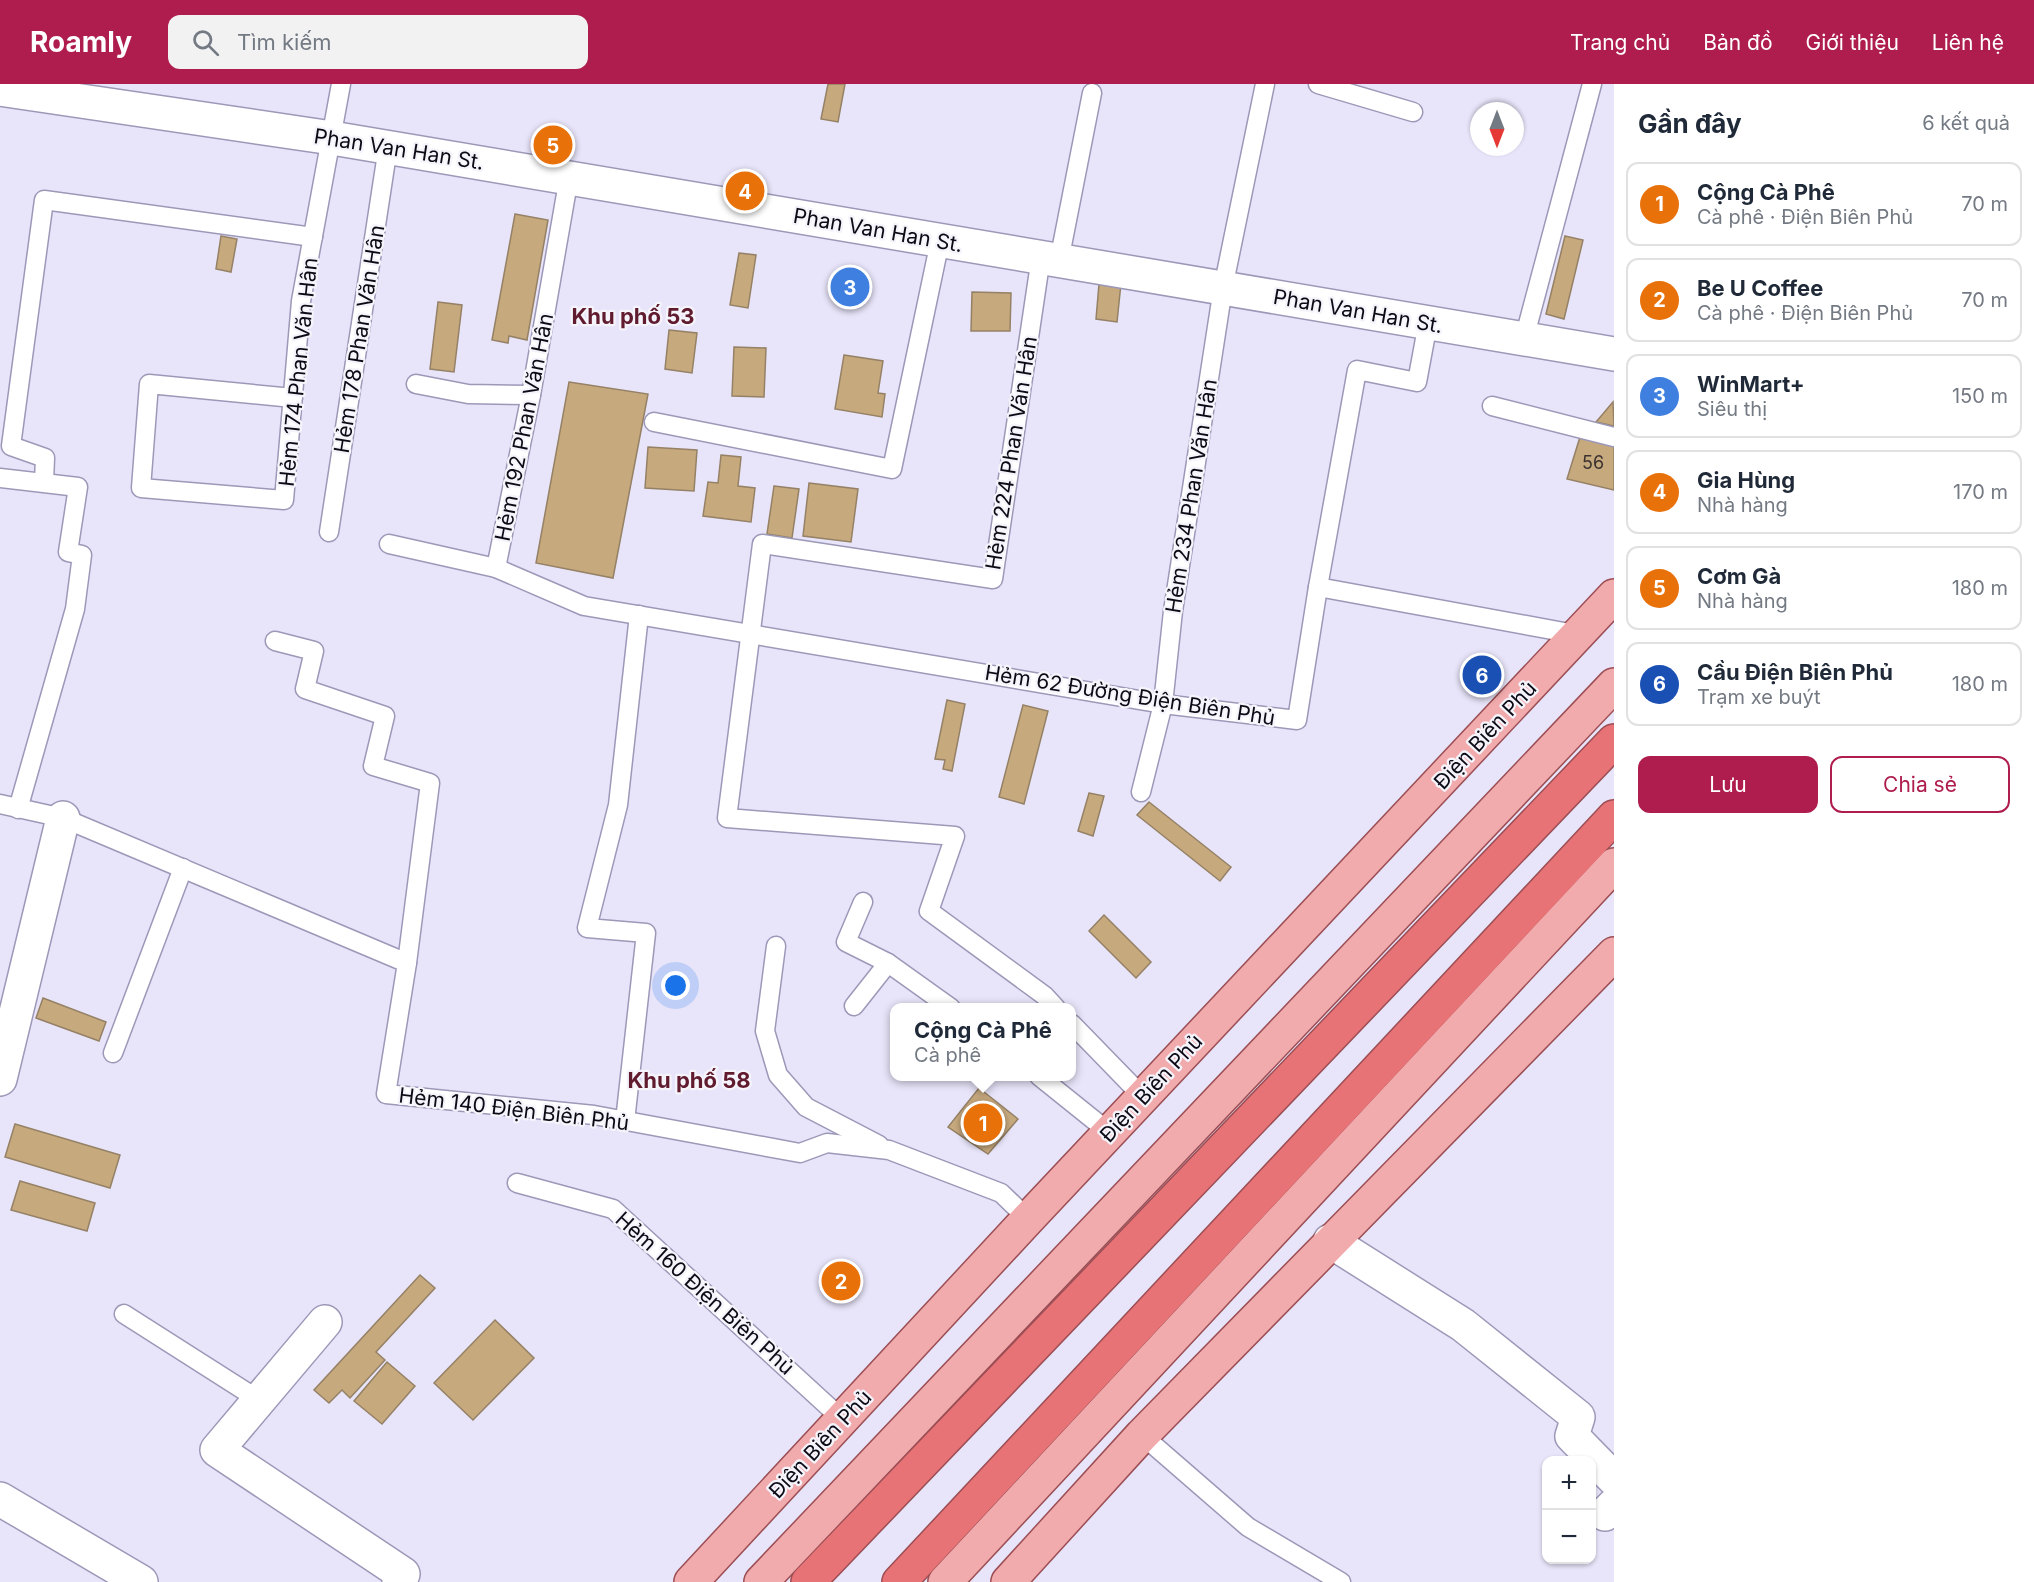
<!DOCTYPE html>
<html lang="vi">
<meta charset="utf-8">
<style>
body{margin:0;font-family:Inter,sans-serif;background:#f2f2f3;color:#1f2937}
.controls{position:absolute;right:18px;bottom:18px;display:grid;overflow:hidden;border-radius:12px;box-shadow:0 2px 4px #0004}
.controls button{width:54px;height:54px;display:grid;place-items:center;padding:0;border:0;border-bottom:2px solid #e0e1e3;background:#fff;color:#1f2937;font:30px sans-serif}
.compass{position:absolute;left:1470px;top:18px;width:54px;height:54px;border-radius:50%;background:#fff;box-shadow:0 2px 4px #0004;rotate:180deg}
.you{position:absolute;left:676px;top:902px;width:21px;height:21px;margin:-15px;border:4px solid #fff;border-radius:50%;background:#1a73e8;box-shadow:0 0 0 9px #1a73e833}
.badge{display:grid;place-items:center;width:39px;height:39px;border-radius:50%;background:#ae1d4e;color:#fff;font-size:20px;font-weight:700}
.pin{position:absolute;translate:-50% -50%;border:3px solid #fff;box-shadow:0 2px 6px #0006}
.popup{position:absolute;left:890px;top:919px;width:186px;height:78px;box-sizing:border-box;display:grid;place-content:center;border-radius:12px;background:#fff;filter:drop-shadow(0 2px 4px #0005);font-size:20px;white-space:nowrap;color:#747a83}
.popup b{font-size:22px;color:#1f2937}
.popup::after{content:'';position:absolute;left:50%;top:100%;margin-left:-12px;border:12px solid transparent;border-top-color:#fff}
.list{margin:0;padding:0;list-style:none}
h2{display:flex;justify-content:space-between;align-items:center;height:78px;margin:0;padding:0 24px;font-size:26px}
h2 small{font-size:20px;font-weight:400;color:#747a83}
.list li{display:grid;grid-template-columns:39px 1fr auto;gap:18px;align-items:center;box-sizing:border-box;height:84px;margin:0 12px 12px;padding:0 12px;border:2px solid #e0e1e3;border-radius:12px}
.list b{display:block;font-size:22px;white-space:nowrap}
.list p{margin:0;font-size:20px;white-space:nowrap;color:#747a83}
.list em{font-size:20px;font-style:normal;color:#747a83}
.actions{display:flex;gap:12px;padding:18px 24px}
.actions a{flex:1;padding:14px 0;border:2px solid #ae1d4e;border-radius:12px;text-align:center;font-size:21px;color:#ae1d4e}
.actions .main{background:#ae1d4e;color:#fff}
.icon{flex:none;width:33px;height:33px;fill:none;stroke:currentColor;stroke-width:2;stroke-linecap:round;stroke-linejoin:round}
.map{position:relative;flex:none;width:1614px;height:1498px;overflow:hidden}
header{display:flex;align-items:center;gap:36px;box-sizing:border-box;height:84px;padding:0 30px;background:#ae1d4e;color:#fff}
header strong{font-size:28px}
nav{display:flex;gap:33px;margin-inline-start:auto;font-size:21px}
.search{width:420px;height:54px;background:#f2f2f3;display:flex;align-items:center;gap:15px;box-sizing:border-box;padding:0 21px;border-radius:12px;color:#747a83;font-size:22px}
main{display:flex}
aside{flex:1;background:#fff}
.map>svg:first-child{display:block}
.building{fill:#c7a97e;stroke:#958165;stroke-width:1.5}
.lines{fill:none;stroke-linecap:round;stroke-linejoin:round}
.lane-casing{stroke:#9c98b8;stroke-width:21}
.street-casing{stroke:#9c98b8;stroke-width:36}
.primary-casing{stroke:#9b4e54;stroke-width:36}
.highway-casing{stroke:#9b4e54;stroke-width:36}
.lane{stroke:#fff;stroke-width:18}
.street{stroke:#fff;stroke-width:33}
.primary{stroke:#f1abad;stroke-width:33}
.highway{stroke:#e87376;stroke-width:33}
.labels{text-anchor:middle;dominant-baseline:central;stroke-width:4.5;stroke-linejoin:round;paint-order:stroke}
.number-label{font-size:18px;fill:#3b322f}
.street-label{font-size:21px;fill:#0c0a15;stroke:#f5f4fb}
.neighbourhood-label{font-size:22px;font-weight:bold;fill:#601b2e;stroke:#f5f4fb}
</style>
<header>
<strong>Roamly</strong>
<div class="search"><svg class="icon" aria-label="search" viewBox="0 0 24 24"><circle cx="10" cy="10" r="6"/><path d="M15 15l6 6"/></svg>Tìm kiếm</div>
<nav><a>Trang chủ</a><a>Bản đồ</a><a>Giới thiệu</a><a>Liên hệ</a></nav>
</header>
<main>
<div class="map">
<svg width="1614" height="1498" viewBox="0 0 1614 1498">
<rect width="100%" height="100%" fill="#e8e5fa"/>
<g class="building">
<path d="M828,0H845L838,38L821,35Z"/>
<path d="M515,130L548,136L527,256L509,252L508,259L492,256Z"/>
<path d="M221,152L237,155L231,188L216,185Z"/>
<path d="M1565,152L1583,156L1564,235L1546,230Z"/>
<path d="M739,169L756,171L748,224L730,221Z"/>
<path d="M1100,188L1122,190L1117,238L1096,235Z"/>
<path d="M972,208L1011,209L1010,247H971Z"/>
<path d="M438,218L462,221L454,288L430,285Z"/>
<path d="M669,246L697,249L692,289L665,285Z"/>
<path d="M734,263L766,264L764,313L732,312Z"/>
<path d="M844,271L883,277L878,309L885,310L882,333L835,325Z"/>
<path d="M569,298L648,310L613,494L536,479Z"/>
<path d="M1613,318L1614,342L1596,338Z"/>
<path d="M1580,353L1614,361V406L1567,395Z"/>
<path d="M648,363L697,366L694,407L645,404Z"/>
<path d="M721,371L741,373L738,402L755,404L751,438L703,432L708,398L718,399Z"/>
<path d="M809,399L858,405L851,458L803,452Z"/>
<path d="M774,402L799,405L792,454L767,450Z"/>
<path d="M947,616L965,620L952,687L943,685L945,676L935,675Z"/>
<path d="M1023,621L1048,627L1024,720L999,713Z"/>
<path d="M1089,709L1104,712L1093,752L1078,747Z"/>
<path d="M1149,718L1231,783L1220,797L1137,731Z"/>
<path d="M1104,831L1151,878L1136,894L1089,847Z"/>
<path d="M43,914L106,938L99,957L36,934Z"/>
<path d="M979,1004L1018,1035L988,1070L948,1043Z"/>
<path d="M15,1040L120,1071L110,1104L5,1073Z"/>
<path d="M20,1097L95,1119L87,1147L11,1126Z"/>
<path d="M420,1191L435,1204L376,1268L385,1276L350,1314L342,1306L329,1319L314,1306Z"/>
<path d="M495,1236L534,1274L473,1336L434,1299Z"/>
<path d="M387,1278L415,1302L382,1340L354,1317Z"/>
</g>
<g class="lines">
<defs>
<g id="lane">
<path d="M1318,0L1413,28"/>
<path d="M1041,173L993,495L762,460L727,734L955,752L929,827L1045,912L1056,924"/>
<path d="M1059,177L1092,9"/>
<path d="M1524,255L1592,0"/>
<path d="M416,300L468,310L531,311"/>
<path d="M293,314L149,300L141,404L284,416L301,217L341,0"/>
<path d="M1492,322L1614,353"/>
<path d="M654,338L892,385L940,157"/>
<path d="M0,394L78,403L68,468L82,471L75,525L18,725"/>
<path d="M44,398L45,374L11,362L44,116L313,153"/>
<path d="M329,448L388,63"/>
<path d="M389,460L496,484L531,311L569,93"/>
<path d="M496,484L584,522L1163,620L1297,636L1318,503L1580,551"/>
<path d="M1318,503L1357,286L1417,298L1428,239"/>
<path d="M275,557L314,567L305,605L385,632L373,682L430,699L407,879"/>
<path d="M1141,708L1163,620L1173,527L1223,204L1265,0"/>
<path d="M0,720L63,734L407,879L386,1010L594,1031L800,1069L827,1059L889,1066L1001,1109L1028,1135"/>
<path d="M863,818L846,858L888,879L951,924"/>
<path d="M776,862L765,947L778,991L806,1023L879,1061"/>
<path d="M854,922L888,879"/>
<path d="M1072,940L1143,1013"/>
<path d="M113,969L183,784"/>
<path d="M1039,992L1110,1049"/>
<path d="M625,1037L646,849L587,844L618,721L639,531"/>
<path d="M517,1099L613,1125L843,1336"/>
<path d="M124,1230L259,1316"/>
<path d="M1142,1351L1248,1443L1341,1498"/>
</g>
<g id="street">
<path d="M0,5L332,54L1614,270"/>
<path d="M0,995L63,734"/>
<path d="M1330,1157L1463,1241L1578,1333L1572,1352L1614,1395"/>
<path d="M325,1238L217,1366L403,1490L399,1498"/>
<path d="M0,1415L141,1498"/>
<path d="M1605,1430L1614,1421"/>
</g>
<g id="primary">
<path d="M691,1498L1028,1135L1614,512"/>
<path d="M761,1498L1614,601"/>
<path d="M945,1498L1614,781"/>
<path d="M1008,1498L1142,1351L1614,870"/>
</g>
<g id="highway">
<path d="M808,1498L1614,657"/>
<path d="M899,1498L1614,733"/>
</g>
</defs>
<use href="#lane" class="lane-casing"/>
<use href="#street" class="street-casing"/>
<use href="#primary" class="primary-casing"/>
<use href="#highway" class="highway-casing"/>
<use href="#lane" class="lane"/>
<use href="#street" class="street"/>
<use href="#primary" class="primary"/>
<use href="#highway" class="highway"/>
</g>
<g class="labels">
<g class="number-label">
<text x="1593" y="378">56</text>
</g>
<g class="street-label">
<text transform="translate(399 65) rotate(9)">Phan Van Han St.</text>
<text transform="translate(878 146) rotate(10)">Phan Van Han St.</text>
<text transform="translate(1358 227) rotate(10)">Phan Van Han St.</text>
<text transform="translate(359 255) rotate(-81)">Hẻm 178 Phan Văn Hân</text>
<text transform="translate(298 288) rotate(-84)">Hẻm 174 Phan Văn Hân</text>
<text transform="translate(524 343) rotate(-79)">Hẻm 192 Phan Văn Hân</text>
<text transform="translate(1011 369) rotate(-81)">Hẻm 224 Phan Văn Hân</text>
<text transform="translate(1191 412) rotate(-81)">Hẻm 234 Phan Văn Hân</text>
<text transform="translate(1130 611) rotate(9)">Hẻm 62 Đường Điện Biên Phủ</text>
<text transform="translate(1485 651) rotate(-47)">Điện Biên Phủ</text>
<text transform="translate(1151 1004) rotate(-47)">Điện Biên Phủ</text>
<text transform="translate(514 1025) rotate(7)">Hẻm 140 Điện Biên Phủ</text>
<text transform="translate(705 1209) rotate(42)">Hẻm 160 Điện Biên Phủ</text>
<text transform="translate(820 1360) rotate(-47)">Điện Biên Phủ</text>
</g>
<g class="neighbourhood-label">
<text x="633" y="232">Khu phố 53</text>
<text x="689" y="996">Khu phố 58</text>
</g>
</g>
</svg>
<div class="controls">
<button>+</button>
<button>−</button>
</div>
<svg class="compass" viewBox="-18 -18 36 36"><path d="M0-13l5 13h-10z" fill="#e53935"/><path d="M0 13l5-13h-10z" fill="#747a83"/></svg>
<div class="you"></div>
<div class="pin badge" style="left:983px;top:1039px;background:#e8710a">1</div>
<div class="popup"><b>Cộng Cà Phê</b>Cà phê</div>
<div class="pin badge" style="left:841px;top:1197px;background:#e8710a">2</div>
<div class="pin badge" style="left:850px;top:203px;background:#3f7fe0">3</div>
<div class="pin badge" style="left:745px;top:107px;background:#e8710a">4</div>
<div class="pin badge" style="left:553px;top:61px;background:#e8710a">5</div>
<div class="pin badge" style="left:1482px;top:591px;background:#1a4fb4">6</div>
</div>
<aside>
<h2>Gần đây<small>6 kết quả</small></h2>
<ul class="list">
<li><span class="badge" style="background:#e8710a">1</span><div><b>Cộng Cà Phê</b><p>Cà phê · Điện Biên Phủ</p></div><em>70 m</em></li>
<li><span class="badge" style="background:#e8710a">2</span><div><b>Be U Coffee</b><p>Cà phê · Điện Biên Phủ</p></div><em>70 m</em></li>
<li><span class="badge" style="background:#3f7fe0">3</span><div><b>WinMart+</b><p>Siêu thị</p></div><em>150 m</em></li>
<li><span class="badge" style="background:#e8710a">4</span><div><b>Gia Hùng</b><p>Nhà hàng</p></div><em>170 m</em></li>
<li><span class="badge" style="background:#e8710a">5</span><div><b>Cơm Gà</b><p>Nhà hàng</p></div><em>180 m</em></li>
<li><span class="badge" style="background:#1a4fb4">6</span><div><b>Cầu Điện Biên Phủ</b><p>Trạm xe buýt</p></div><em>180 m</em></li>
</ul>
<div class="actions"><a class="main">Lưu</a><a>Chia sẻ</a></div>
</aside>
</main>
